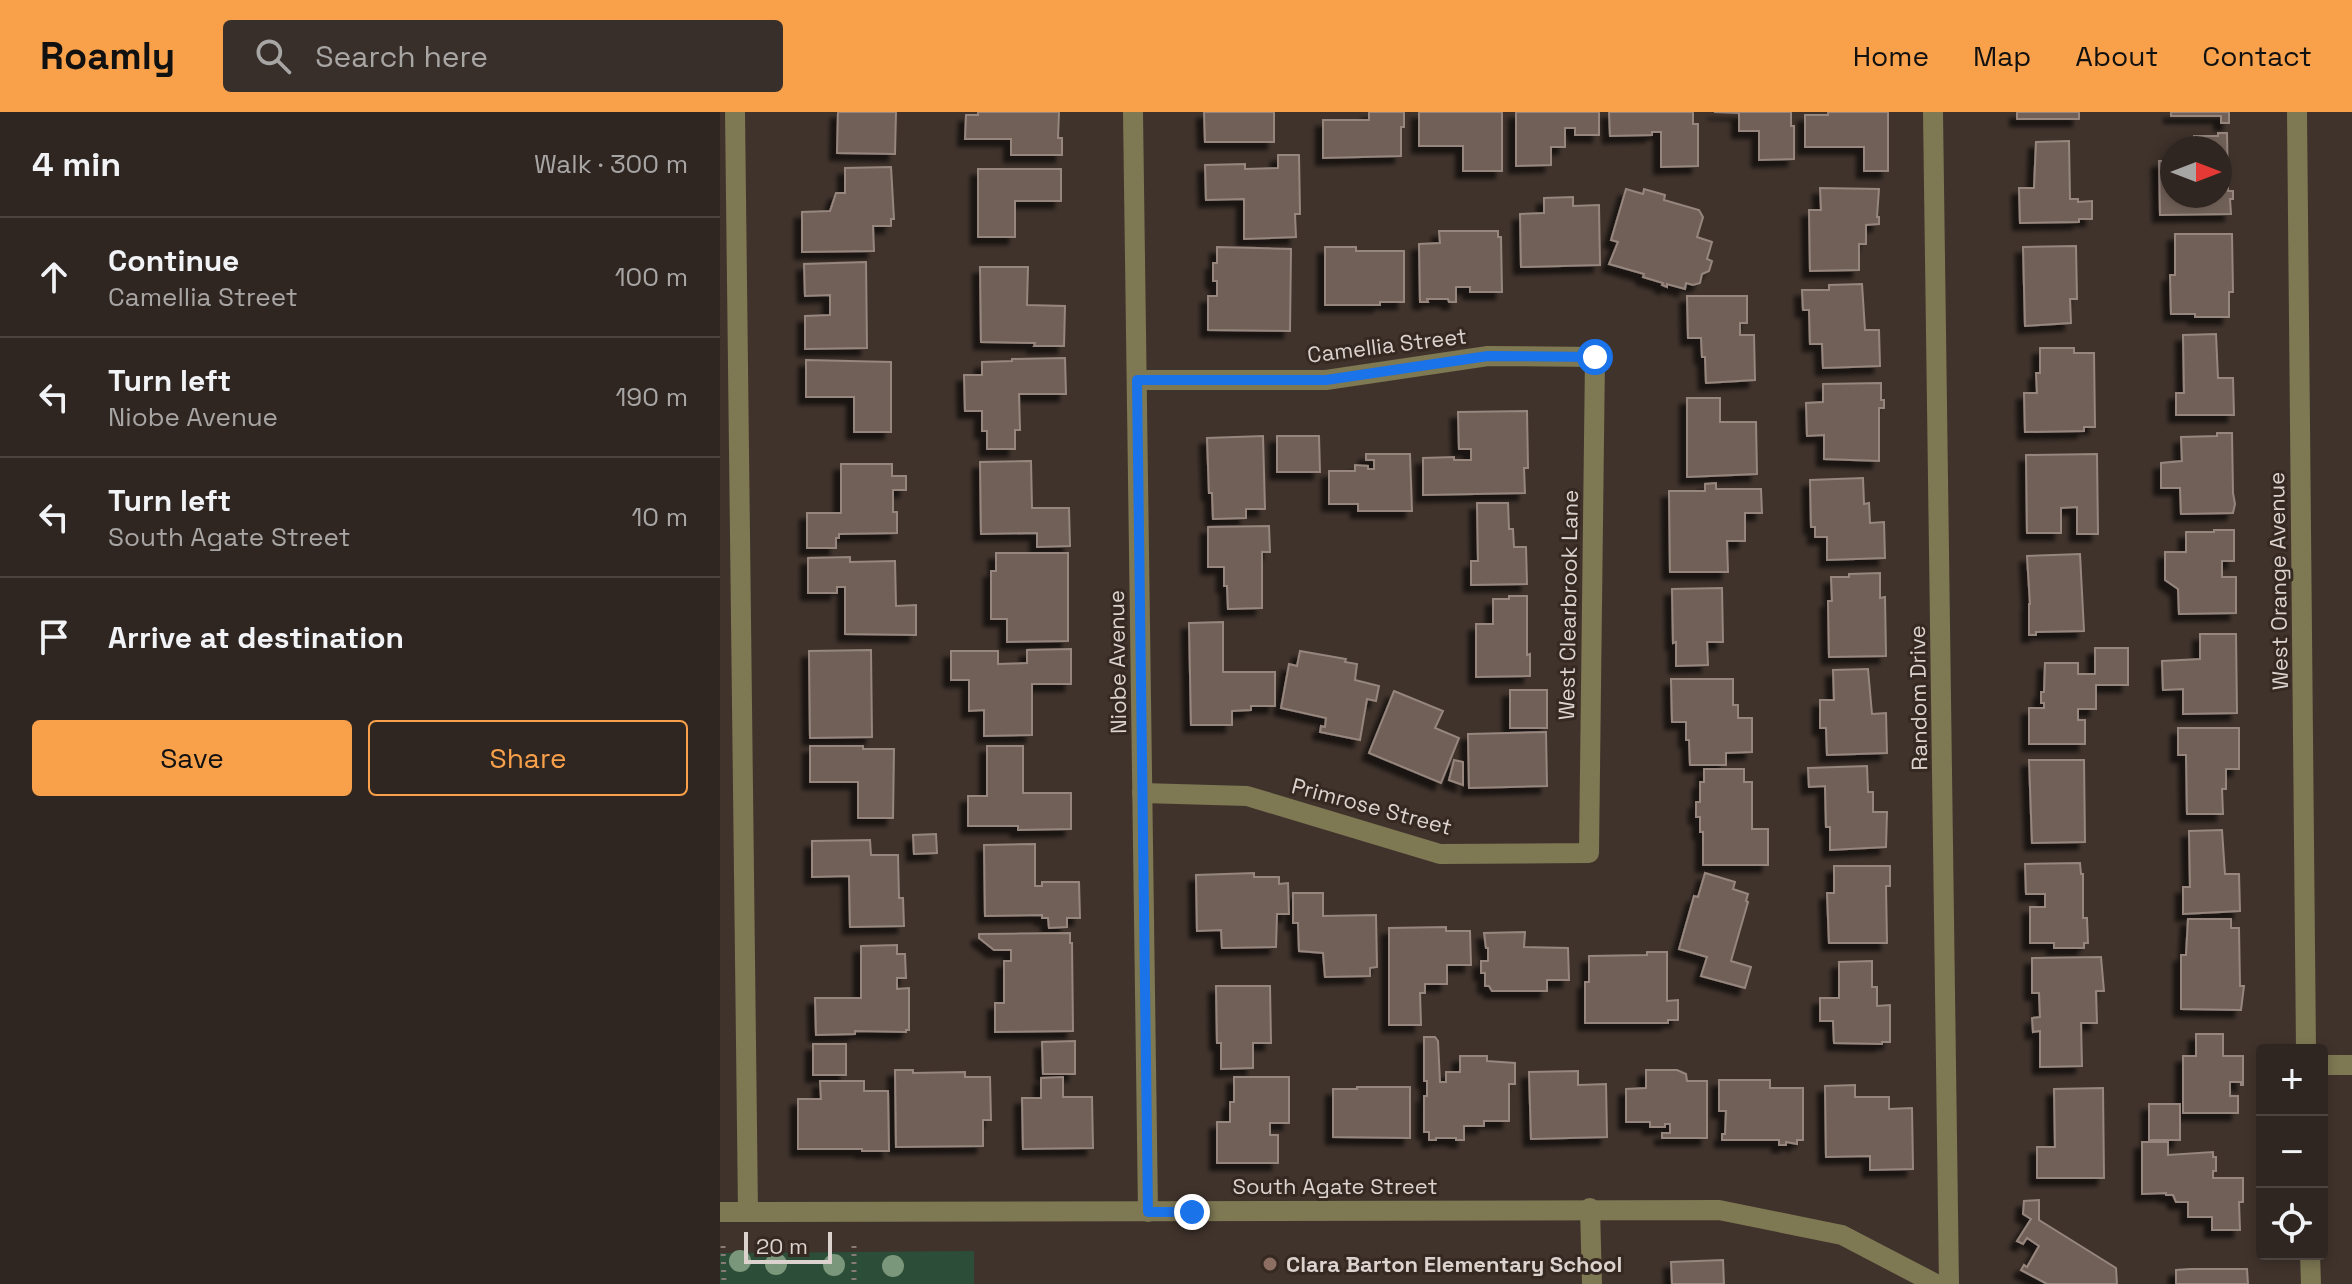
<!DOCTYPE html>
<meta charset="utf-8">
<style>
body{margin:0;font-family:"Space Grotesk",sans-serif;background:#382e2a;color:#f1f3f6}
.controls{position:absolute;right:24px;bottom:24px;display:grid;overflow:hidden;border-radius:8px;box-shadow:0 4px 12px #0003}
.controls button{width:72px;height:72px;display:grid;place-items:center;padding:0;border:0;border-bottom:2px solid #4b433f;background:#302621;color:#f1f3f6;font:40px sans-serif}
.compass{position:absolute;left:1440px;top:24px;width:72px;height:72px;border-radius:50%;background:#302621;box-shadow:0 4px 12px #0003;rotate:90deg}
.scale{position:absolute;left:24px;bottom:20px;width:88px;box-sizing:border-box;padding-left:8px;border:4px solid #dcd3cf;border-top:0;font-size:22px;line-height:28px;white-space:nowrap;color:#dcd3cf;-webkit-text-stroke:6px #352922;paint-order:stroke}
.stop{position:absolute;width:24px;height:24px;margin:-18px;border:6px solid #1a73e8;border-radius:50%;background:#fff}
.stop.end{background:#1a73e8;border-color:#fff;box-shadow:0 2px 8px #0008}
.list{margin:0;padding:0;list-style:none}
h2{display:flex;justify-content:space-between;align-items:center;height:104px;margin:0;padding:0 32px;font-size:34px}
h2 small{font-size:26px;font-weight:400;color:#a8a5a5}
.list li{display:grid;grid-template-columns:52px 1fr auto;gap:24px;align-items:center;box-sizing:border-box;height:120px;padding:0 32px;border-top:2px solid #4b433f}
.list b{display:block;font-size:30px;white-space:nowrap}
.list p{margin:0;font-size:26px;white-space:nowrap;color:#a8a5a5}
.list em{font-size:26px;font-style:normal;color:#a8a5a5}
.actions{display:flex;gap:16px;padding:24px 32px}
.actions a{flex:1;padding:18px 0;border:2px solid #f8a14a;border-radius:8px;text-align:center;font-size:28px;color:#f8a14a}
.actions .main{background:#f8a14a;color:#111}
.icon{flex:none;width:44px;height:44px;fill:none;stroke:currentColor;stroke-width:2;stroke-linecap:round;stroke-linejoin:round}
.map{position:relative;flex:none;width:1632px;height:1172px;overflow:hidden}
header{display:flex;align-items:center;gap:48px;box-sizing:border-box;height:112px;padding:0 40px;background:#f8a14a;color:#111}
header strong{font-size:38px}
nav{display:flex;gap:44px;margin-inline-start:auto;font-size:28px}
.search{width:560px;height:72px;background:#382e2a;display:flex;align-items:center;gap:20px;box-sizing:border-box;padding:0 28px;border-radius:8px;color:#a8a5a5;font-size:30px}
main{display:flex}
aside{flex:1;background:#302621}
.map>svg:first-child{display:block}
.green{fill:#2c4d37}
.building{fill:#6f6059;stroke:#96867e;stroke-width:2;filter:url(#shadow)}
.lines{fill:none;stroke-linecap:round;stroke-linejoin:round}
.path{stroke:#877b76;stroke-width:5;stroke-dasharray:2 6;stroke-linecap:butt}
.minor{stroke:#7e7853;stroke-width:20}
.tree{fill:#7a977b}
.route{stroke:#1a73e8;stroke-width:10}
.education-dot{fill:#8d6e63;stroke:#352922;stroke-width:3}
.labels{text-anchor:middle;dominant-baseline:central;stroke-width:6;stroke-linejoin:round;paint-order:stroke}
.street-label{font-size:22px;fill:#dcd3cf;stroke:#352922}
.poi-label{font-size:22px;font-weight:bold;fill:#dcd3cf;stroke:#352922;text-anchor:start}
</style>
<header>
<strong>Roamly</strong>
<div class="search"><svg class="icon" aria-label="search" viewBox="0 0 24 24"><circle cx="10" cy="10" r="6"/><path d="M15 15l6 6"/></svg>Search here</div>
<nav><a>Home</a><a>Map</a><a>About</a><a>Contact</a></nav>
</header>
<main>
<aside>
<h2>4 min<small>Walk · 300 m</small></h2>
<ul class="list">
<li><svg class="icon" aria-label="ahead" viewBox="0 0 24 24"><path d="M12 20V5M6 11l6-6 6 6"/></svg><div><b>Continue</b><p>Camellia Street</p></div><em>100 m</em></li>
<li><svg class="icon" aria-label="left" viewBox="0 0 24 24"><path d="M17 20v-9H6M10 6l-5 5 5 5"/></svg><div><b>Turn left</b><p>Niobe Avenue</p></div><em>190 m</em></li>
<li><svg class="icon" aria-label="left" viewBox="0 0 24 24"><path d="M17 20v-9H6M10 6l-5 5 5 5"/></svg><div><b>Turn left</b><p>South Agate Street</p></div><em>10 m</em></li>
<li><svg class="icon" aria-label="arrive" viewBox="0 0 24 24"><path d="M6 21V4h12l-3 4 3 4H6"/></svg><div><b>Arrive at destination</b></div></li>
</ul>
<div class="actions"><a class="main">Save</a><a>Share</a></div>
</aside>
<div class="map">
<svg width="1632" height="1172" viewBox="0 0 1632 1172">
<defs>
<filter id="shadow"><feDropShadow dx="-7" dy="7" stdDeviation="2" flood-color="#0009"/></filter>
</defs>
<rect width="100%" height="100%" fill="#40332c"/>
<path class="green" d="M254,1139V1172H0V1141Z"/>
<g class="building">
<path d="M118,0H176L175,42L117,41Z"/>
<path d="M258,0H339L338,26H342V43H291V27H245L246,3H258Z"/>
<path d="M484,0H554V30H485Z"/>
<path d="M649,0H684V15H681V44L603,46V8H649Z"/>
<path d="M699,0H782V59H743V34H699Z"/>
<path d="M796,0H879V23H855V16H845V35H831V53L796,54Z"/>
<path d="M889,0H973V12H978V54L941,55V20H932V23L890,24Z"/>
<path d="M994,0H1071V14H1074V47L1039,48V19H1019V1Z"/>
<path d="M1108,0H1168V59H1144V35H1085V3H1108Z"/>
<rect x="1297" y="0" width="62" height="7"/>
<path d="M1451,0H1509V11H1501V4H1451Z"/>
<path d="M1498,21H1507L1508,79H1513V87H1510L1511,102L1440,103L1439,49H1452V84H1500V36H1474V24H1498Z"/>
<path d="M1349,29L1350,87H1358V90L1372,89V107H1359V110L1300,111L1299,76H1314L1316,30Z"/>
<path d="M558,43H579L580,102H575L576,125L524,127V87L486,88L485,53L525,52V57L558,56Z"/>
<path d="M171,55L174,107H171V114H153L154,139L82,140V100L110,99L116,81H125V56Z"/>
<path d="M258,57H341V89H295V125H258Z"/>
<path d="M1100,76L1159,77L1157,105H1159V112L1146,113V132H1139V158L1090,159L1089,98H1101Z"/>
<path d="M906,77L923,82L924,77L945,83L944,88L979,98L983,105L977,125L992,130L987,147L992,149L989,159L982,162L980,171L973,173L966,171L965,177L947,172V175L942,173L943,171L923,165L924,162L889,152L898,130L891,128Z"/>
<path d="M853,85V94L879,93L880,153L801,155L800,102L824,101V86Z"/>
<path d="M719,119H778V125H781L782,180H750V175H736V190H729L728,187H707L708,190H700L699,132L720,131Z"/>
<path d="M1455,122H1512L1513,180H1509V205H1475V202H1451L1450,163H1455Z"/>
<path d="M1356,134L1357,187H1350L1351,211L1305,214L1303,135Z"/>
<path d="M497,135L571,137L570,219L488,218V184H497V169H493V151H497Z"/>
<path d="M605,135H636V139H684V190H660V193H605Z"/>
<path d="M146,150L147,236L85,237V204L110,203V183L85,184L84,152Z"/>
<path d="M260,155H308L307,193L345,194L344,234H314L315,231L261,230Z"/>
<path d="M1142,172L1145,218H1159L1160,254L1103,256L1102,232H1090L1089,198H1083L1082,178H1109V173Z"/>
<path d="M967,184H1027V211H1020V223H1034L1035,268L986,271L985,245H982L981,226H968Z"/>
<path d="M1496,222L1498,266H1513L1514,303H1456V281H1464L1463,223Z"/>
<path d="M1320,236H1354V241H1374L1375,315H1364V319L1305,320L1304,281H1317L1316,261H1320Z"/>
<path d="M345,246L346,282H299L300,318H295V337H267V319H262V299H245L244,263H262V250L292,249V247Z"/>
<path d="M86,248L171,250V320H134V285H86Z"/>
<path d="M1161,271V288H1164V296H1159V349L1104,347V323L1087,324L1086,291L1103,290V272Z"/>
<path d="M967,286H1000V310H1036L1037,362L967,365Z"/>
<path d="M807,299L808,356H804L805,381L703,383V346L734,345V348H751V337H739L738,300Z"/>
<path d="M1497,321H1512L1513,381L1515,392L1513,401L1461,402L1460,376H1441V351L1462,349L1461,325L1497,324Z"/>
<path d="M543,324L545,397H526V406L493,407L492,381H489L487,326Z"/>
<path d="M557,324H599L600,360H557Z"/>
<path d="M646,342H690L692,399H638V392H609V359H635V353L648,354V357H654V348H646Z"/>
<path d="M1377,342L1378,422H1357V395L1341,396V421H1307L1306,343Z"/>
<path d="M311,349L312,396H349L350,434L317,435V421L261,422L260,350Z"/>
<path d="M121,352H172V364H186V378H173V400H177V421L119,422V426H116V436H87V401H121Z"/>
<path d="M1143,366L1144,392L1149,391L1150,411L1164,410L1165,446L1107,448V425H1095V415H1091L1090,368Z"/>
<path d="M996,371V377H1041L1042,401H1025V429H1007L1008,460H950L949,379H985V372Z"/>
<path d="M757,391H788L789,417H793L794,435H806L807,472L751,473V449H758Z"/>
<path d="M549,414L550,440H542V496L508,497L507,474H504V455H488V415Z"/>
<path d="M1494,418H1514V449H1502V465H1516V501L1459,502L1458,477L1445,468V440H1466V420H1494Z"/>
<path d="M276,441H348V529L287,530V507H271V459H276Z"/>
<path d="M1360,442L1364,519L1316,520V523H1309V492H1310L1307,444Z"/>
<path d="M130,445V450L175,449L176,494L196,493V523L125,522V475H117V481H88V446Z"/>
<path d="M1160,461V486L1165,485L1166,544L1109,545L1108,489H1112L1111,465H1129V462Z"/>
<path d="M1002,476L1003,530H987L988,553L956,554V530L953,531L952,477Z"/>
<path d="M789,484H807V543L810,542V564L756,565V512H773V487H789Z"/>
<path d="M503,510V560H555V594H531V598L512,599V613H471L469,511Z"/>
<path d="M1480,522H1516L1517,601L1463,602V577L1443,578L1442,549L1480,547Z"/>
<path d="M1375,536H1408V573H1376V597H1358V608H1365V632H1309V596H1324V591H1321V580H1324L1325,551H1358V562H1375Z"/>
<path d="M351,537V572H312V623L264,624V598L249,599V568H231V539H278V552L307,551V538Z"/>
<path d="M151,538L152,625L90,626L89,539Z"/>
<path d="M580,539L626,547L625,550L637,552L635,568L659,574L656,589L647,587L640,628L600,620L601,614L605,615L606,606L561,596L569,552L577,554Z"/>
<path d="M1148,557L1152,602L1166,601L1167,641L1107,643L1106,616H1100V588H1114L1113,558Z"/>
<path d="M951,567H1013V593H1018V606H1032V640L1006,641V653H970L969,628H966V610H952Z"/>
<rect x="790" y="578" width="37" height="38"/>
<path d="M674,579L723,599L715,616L739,626L721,671L649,641Z"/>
<path d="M1458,616H1519V657H1506V677H1502L1503,702H1467L1466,643H1458Z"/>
<path d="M826,620L827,674L749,676L748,622Z"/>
<path d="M90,634H143V637H174L173,706H138V670H90Z"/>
<path d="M267,634H303V681H351V717L298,718V714H248V684H267Z"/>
<path d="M734,648L743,650V673L729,668Z"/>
<path d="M1309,648H1364L1365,730L1312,731Z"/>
<path d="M1147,654L1148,680H1153V700H1167L1166,735L1110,738V715H1106L1105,674L1089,675L1088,656Z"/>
<path d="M984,657H1024V670H1032V717H1048V753H983V720H980V705H976V690H980V670H984Z"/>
<path d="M1502,718L1505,762H1519L1520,799L1463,802V775H1470L1469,719Z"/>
<path d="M216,722L217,741L194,742L193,723Z"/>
<path d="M150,728L151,743H178L179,786H183L184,814L130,815L129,764L92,765V729Z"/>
<path d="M315,732V774H322V770H359L360,806H347V815L329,816L328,806H322V803L265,804L264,733Z"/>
<path d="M1360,751L1361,762H1363V806H1367L1368,831H1364V836H1334V831H1310V795H1325V782H1306L1305,752Z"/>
<path d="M1114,754H1170V774H1166L1167,831H1109L1107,781H1114Z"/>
<path d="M534,761V765H559V772L568,771L569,802H557L556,835L502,836L501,818L477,819L476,763Z"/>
<path d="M985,761L1015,770L1013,777L1028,782L1026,789L1028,790L1011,849L1031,855L1025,876L981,864L987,845L959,837L974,784L978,785Z"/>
<path d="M573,781H603V804L656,803L657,855L650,856V864L605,865L603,841L579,839L578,811H573Z"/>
<path d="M1468,807H1511V816H1519L1520,874H1524L1521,898L1461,897V843H1466Z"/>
<path d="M726,815V819H750L751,853H727V872H705V881H700L701,913H669V816Z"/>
<path d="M805,820L804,835L848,836L849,868H827V879H772L769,874H765V861H761V849H768V836H766L764,821Z"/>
<path d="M350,821V831H352L353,919L275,920V891H284V849H291V838H274L259,826V822Z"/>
<path d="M177,833V842H185L186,866H177V877L189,876V918H186V920L135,919V922L96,923L95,886H141V834Z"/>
<path d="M927,840H947V889L958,888V908H948V911H865V870H869V844L927,843Z"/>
<path d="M1381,845L1384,879H1376L1377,911H1361L1362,954L1320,955V919L1313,920L1312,906L1320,905L1319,881H1312V846Z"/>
<path d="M1152,849V875H1157V894L1170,893V930H1162V932L1114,931L1113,909H1100V886H1119V850Z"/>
<path d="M496,874H550L551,931H533V956L501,957V931H497Z"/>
<path d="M1476,922H1503V944H1523V973H1521V970H1510V984H1518V1001H1463V944H1476Z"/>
<path d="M704,925H715L718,929L720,970H726V960H740V944H767V949L795,951V972H789V1009H764V1014H744V1028H736V1026H716V1028H709V1020H704V984H707V969H704Z"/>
<path d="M355,929V962H323L322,930Z"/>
<rect x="93" y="932" width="33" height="31"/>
<path d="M175,958H193V961L245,960V965H270L271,1008H263V1034L176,1035Z"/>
<path d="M926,958H957L966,962L967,969H987V1026H942V1021H950V1012H945V1015H930V1010H906V977L926,976Z"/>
<path d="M858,959V973L886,972L887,1025L811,1027L809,960Z"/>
<path d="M343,965V985H372L373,1036L303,1037L302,986H321V966Z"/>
<path d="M514,965H569V1011H550V1023H558V1051H497V1010H510V990H514Z"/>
<path d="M999,968H1050V976H1083V1028H1077V1032L1066,1030V1033H1059V1028H1002V1022H1005L1006,999H999Z"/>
<path d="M100,969H144V979H168L169,1039H142V1037H78V987H101Z"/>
<path d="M1135,973V985H1169V997L1192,996L1193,1057L1150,1058V1044L1106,1045L1105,974Z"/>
<path d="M637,975H690V1026L613,1025V977H637Z"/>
<path d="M1383,976L1384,1066H1317V1035H1335L1334,977Z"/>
<rect x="1429" y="992" width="31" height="36"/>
<path d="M1422,1030H1448V1043L1493,1040V1045H1496V1059H1493V1066H1523V1090H1519L1520,1118H1492V1105H1468V1090H1456L1453,1083H1446V1081L1422,1082Z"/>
<path d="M1319,1088V1108L1396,1156L1397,1172H1327L1301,1158L1304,1153L1307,1155L1319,1134L1307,1126L1303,1132L1297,1129L1311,1107L1303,1102L1304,1089Z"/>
<path d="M1003,1148L1004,1172H952L951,1150Z"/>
<path d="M1470,1157H1527L1528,1172H1456V1158Z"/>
</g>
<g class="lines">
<g class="path">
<path d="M3,1134L4,1172"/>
<path d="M134,1134V1172"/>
</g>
<g class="minor">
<path d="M15,0L28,1100"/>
<path d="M413,0L428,1100"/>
<path d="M1213,0L1229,1172"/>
<path d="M1577,0L1586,938"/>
<path d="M417,268H606L768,244L875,245L869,741L720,742L527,684L422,681"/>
<path d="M1602,953H1632"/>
<path d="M870,1096L872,1172"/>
<path d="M0,1100L999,1098L1122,1123L1216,1172"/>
<path d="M1590,1142L1591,1172"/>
</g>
</g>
<g class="tree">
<circle cx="20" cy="1149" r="11"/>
<circle cx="56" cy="1152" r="11"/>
<circle cx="114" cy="1153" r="11"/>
<circle cx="173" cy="1154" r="11"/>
</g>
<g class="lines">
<path class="route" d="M472,1100H428L417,268H606L768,244L875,245"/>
</g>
<circle class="education-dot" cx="550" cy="1152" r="8"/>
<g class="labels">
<g class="street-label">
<text transform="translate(667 233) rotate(-7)">Camellia Street</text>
<text transform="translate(1558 469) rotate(-91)">West Orange Avenue</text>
<text transform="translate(848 493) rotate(-89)">West Clearbrook Lane</text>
<text transform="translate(397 550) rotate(-91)">Niobe Avenue</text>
<text transform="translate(1198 586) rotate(-91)">Random Drive</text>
<text transform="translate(652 694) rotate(15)">Primrose Street</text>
<text x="615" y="1074">South Agate Street</text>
</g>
<g class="poi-label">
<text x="566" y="1152">Clara Barton Elementary School</text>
</g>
</g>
</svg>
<div class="controls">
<button>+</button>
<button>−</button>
<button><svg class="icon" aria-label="locate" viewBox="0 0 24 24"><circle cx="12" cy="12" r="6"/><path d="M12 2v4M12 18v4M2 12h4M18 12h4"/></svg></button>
</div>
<svg class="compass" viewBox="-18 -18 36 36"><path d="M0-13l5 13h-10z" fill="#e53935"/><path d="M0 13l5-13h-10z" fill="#a8a5a5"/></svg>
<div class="scale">20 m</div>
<div class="stop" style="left:875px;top:245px"></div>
<div class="stop end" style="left:472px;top:1100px"></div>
</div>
</main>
